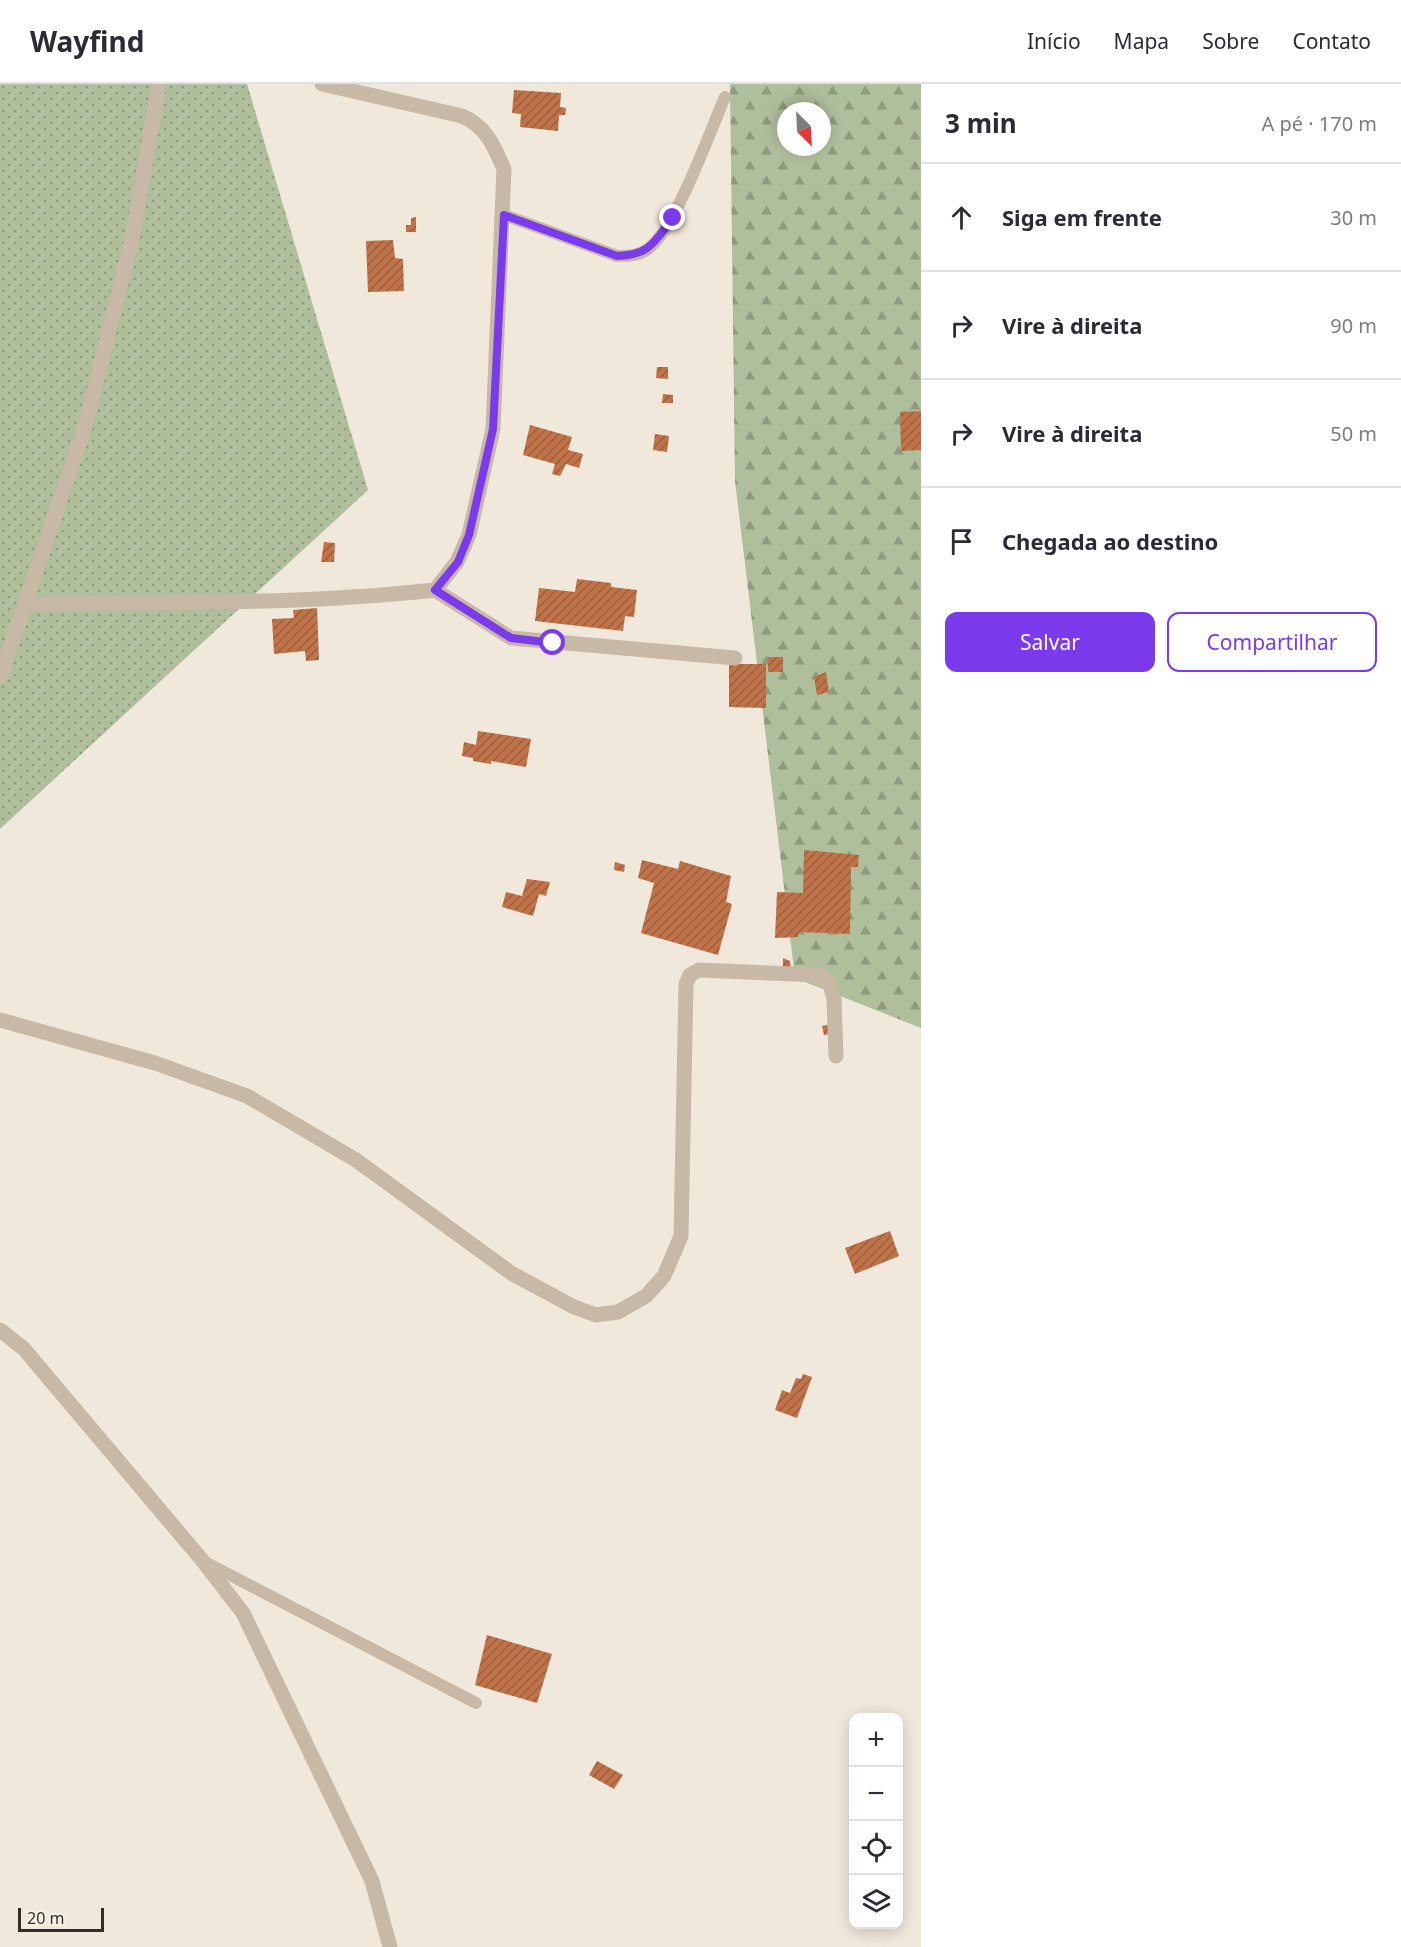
<!DOCTYPE html>
<html lang="pt">
<meta charset="utf-8">
<style>
body{margin:0;font-family:"Noto Sans",sans-serif;background:#f7f7f7;color:#2b2b33}
.controls{position:absolute;right:18px;bottom:18px;display:grid;overflow:hidden;border-radius:12px;box-shadow:0 3px 15px #0003}
.controls button{width:54px;height:54px;display:grid;place-items:center;padding:0;border:0;border-bottom:2px solid #e1e1e2;background:#fff;color:#2b2b33;font:30px sans-serif}
.compass{position:absolute;left:777px;top:18px;width:54px;height:54px;border-radius:50%;background:#fff;box-shadow:0 3px 15px #0003;rotate:156deg}
.scale{position:absolute;left:18px;bottom:15px;width:86px;box-sizing:border-box;padding-left:6px;border:3px solid #342d27;border-top:0;font-size:16px;line-height:21px;white-space:nowrap;color:#342d27;-webkit-text-stroke:4px #f8f2e6;paint-order:stroke}
.stop{position:absolute;width:18px;height:18px;margin:-14px;border:4px solid #7c3aed;border-radius:50%;background:#fff}
.stop.end{background:#7c3aed;border-color:#fff;box-shadow:0 2px 6px #0008}
.list{margin:0;padding:0;list-style:none}
h2{display:flex;justify-content:space-between;align-items:center;height:78px;margin:0;padding:0 24px;font-size:26px}
h2 small{font-size:20px;font-weight:400;color:#7c7c81}
.list li{display:grid;grid-template-columns:39px 1fr auto;gap:18px;align-items:center;box-sizing:border-box;height:108px;padding:0 24px;border-top:2px solid #e1e1e2}
.list b{display:block;font-size:22px;white-space:nowrap}
.list em{font-size:20px;font-style:normal;color:#7c7c81}
.actions{display:flex;gap:12px;padding:18px 24px}
.actions a{flex:1;padding:14px 0;border:2px solid #7c3aed;border-radius:12px;text-align:center;font-size:21px;color:#7c3aed}
.actions .main{background:#7c3aed;color:#fff}
.icon{flex:none;width:33px;height:33px;fill:none;stroke:currentColor;stroke-width:2;stroke-linecap:round;stroke-linejoin:round}
.map{position:relative;flex:none;width:921px;height:1863px;overflow:hidden}
header{display:flex;align-items:center;gap:36px;box-sizing:border-box;height:84px;padding:0 30px;background:#fff;border-bottom:2px solid #e1e1e2}
header strong{font-size:28px}
nav{display:flex;gap:33px;margin-inline-start:auto;font-size:21px}
main{display:flex}
aside{flex:1;background:#fff}
.map>svg:first-child{display:block}
.grass{fill:url(#grass-dots)}
.forest{fill:url(#forest-firs);fill-rule:evenodd}
.building{fill:url(#building-hatch)}
.lines{fill:none;stroke-linecap:round;stroke-linejoin:round}
.service{stroke:#c8b9a7;stroke-width:12}
.minor{stroke:#c8b9a7;stroke-width:15}
.route{stroke:#7c3aed;stroke-width:8}
</style>
<header>
<strong>Wayfind</strong>
<nav><a>Início</a><a>Mapa</a><a>Sobre</a><a>Contato</a></nav>
</header>
<main>
<div class="map">
<svg width="921" height="1863" viewBox="0 0 921 1863">
<defs>
<pattern id="grass-dots" width="8" height="8" patternUnits="userSpaceOnUse" patternTransform="scale(1.5)"><rect width="8" height="8" fill="#afbe9b"/><path d="M2 2h.1M6 6h.1" fill="none" stroke="#8f9b7e" stroke-width="1.8" stroke-linecap="round"/></pattern>
<pattern id="forest-firs" width="22" height="20" patternUnits="userSpaceOnUse" patternTransform="scale(1.5)"><rect width="22" height="20" fill="#afbe9b"/><path d="M5 1l3.5 6h-7zM16 11l3.5 6h-7z" fill="#8f9b7e"/></pattern>
<pattern id="building-hatch" width="6" height="6" patternUnits="userSpaceOnUse" patternTransform="scale(1.5)"><rect width="6" height="6" fill="#c07249"/><path d="M-1 1l2-2M0 6l6-6M5 7l2-2" fill="none" stroke="#9d5e3d"/></pattern>
</defs>
<rect width="100%" height="100%" fill="#f0e8da"/>
<path class="grass" d="M0,0H247L368,406L0,745Z"/>
<path class="forest" d="M730,0H921V944L795,894L735,397ZM786,27H822V63H786Z"/>
<g class="building">
<path d="M514,6L561,9L560,23L566,24L565,31H559L558,47L520,43L521,30L512,29Z"/>
<path d="M416,133V148H406V141H411V134Z"/>
<path d="M393,156L395,174L403,175L404,207L368,208L366,157Z"/>
<path d="M657,283H668V295L656,294Z"/>
<path d="M663,310L673,311V319H662Z"/>
<path d="M921,327V366L901,367L900,328Z"/>
<path d="M530,341L572,353L568,366L583,370L579,384L566,380L560,392L552,390L555,380L523,371Z"/>
<path d="M655,350L669,352L667,368L653,366Z"/>
<path d="M324,458L335,459L334,478H321Z"/>
<path d="M577,495L611,499V503L637,506L634,533L625,532L623,547L535,537L539,504L575,508Z"/>
<path d="M317,524L319,576L306,577L305,567L274,570L272,535L294,534L293,526Z"/>
<rect x="768" y="573" width="15" height="15"/>
<path d="M729,580H766V624L729,623Z"/>
<path d="M826,588L829,608L817,611L814,593Z"/>
<path d="M478,647L531,655L526,683L491,677V680L473,677V674L462,672L464,658L476,661Z"/>
<path d="M804,766L859,771L858,783H851L850,850L799,848L798,853L775,854L777,808L803,809Z"/>
<path d="M642,776L678,785L680,777L731,792L726,818L732,820L718,871L641,849L654,799L638,794Z"/>
<path d="M615,778L625,781L624,788L614,786Z"/>
<path d="M527,795L550,798L546,812L539,810L533,832L502,823L506,808L522,812Z"/>
<path d="M783,874L790,877L791,884L783,883Z"/>
<path d="M841,938L840,948L824,951L822,942Z"/>
<path d="M890,1147L899,1172L855,1190L845,1164Z"/>
<path d="M803,1290L812,1293L797,1334L775,1326L782,1306L790,1309L796,1294L801,1295Z"/>
<path d="M487,1551L552,1570L537,1619L475,1601Z"/>
<path d="M597,1677L623,1691L614,1705L589,1691Z"/>
</g>
<g class="lines">
<g class="service">
<path d="M504,131L617,172C628,172 639,172 648,165C675,146 710,47 725,13"/>
<path d="M203,1477L476,1619"/>
</g>
<g class="minor">
<path d="M435,506L511,554L735,574"/>
<path d="M25,520C161,518 299,521 435,506L457,478L469,451L493,345L504,85C494,62 486,42 462,32L322,0"/>
<path d="M0,593L85,343L133,151L159,0"/>
<path d="M0,936L155,979L247,1012L356,1076L511,1189L574,1223L596,1231L618,1228L646,1212L664,1192L681,1152L686,900L690,891L699,886L818,891L830,901L834,914L836,972"/>
<path d="M0,1246L24,1265L202,1476L243,1529L372,1797L390,1863"/>
</g>
</g>
<g class="lines">
<path class="route" d="M553,559L511,554L435,506L458,478L469,451L493,345L504,131L617,172C650,171 654,158 673,134"/>
</g>
</svg>
<div class="controls">
<button>+</button>
<button>−</button>
<button><svg class="icon" aria-label="locate" viewBox="0 0 24 24"><circle cx="12" cy="12" r="6"/><path d="M12 2v4M12 18v4M2 12h4M18 12h4"/></svg></button>
<button><svg class="icon" aria-label="layers" viewBox="0 0 24 24"><path d="M12 4l9 5-9 5-9-5zM3 14l9 5 9-5"/></svg></button>
</div>
<svg class="compass" viewBox="-18 -18 36 36"><path d="M0-13l5 13h-10z" fill="#e53935"/><path d="M0 13l5-13h-10z" fill="#7c7c81"/></svg>
<div class="scale">20 m</div>
<div class="stop" style="left:553px;top:559px"></div>
<div class="stop end" style="left:673px;top:134px"></div>
</div>
<aside>
<h2>3 min<small>A pé · 170 m</small></h2>
<ul class="list">
<li><svg class="icon" aria-label="ahead" viewBox="0 0 24 24"><path d="M12 20V5M6 11l6-6 6 6"/></svg><div><b>Siga em frente</b></div><em>30 m</em></li>
<li><svg class="icon" aria-label="right" viewBox="0 0 24 24"><path d="M7 20v-9h11M14 6l5 5-5 5"/></svg><div><b>Vire à direita</b></div><em>90 m</em></li>
<li><svg class="icon" aria-label="right" viewBox="0 0 24 24"><path d="M7 20v-9h11M14 6l5 5-5 5"/></svg><div><b>Vire à direita</b></div><em>50 m</em></li>
<li><svg class="icon" aria-label="arrive" viewBox="0 0 24 24"><path d="M6 21V4h12l-3 4 3 4H6"/></svg><div><b>Chegada ao destino</b></div></li>
</ul>
<div class="actions"><a class="main">Salvar</a><a>Compartilhar</a></div>
</aside>
</main>
